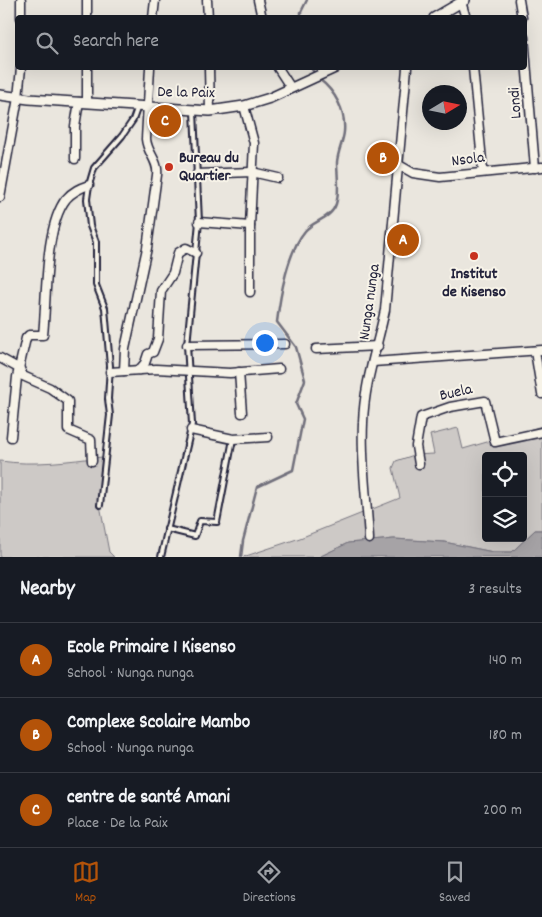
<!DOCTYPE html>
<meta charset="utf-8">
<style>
body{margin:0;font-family:Dekko,sans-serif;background:#20242c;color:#f1f3f6}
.controls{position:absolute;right:15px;bottom:15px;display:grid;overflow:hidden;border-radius:5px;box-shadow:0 5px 20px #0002}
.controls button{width:45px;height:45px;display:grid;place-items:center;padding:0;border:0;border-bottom:1px solid #363941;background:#171b24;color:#f1f3f6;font:25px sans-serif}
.compass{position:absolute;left:422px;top:85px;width:45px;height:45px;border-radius:50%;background:#171b24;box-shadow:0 5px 20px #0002;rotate:80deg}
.you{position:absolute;left:264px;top:342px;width:18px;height:18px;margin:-12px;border:4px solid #fff;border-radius:50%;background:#1a73e8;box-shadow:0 0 0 8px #1a73e833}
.badge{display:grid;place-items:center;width:32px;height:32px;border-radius:50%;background:#b45309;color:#fff;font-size:16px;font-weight:700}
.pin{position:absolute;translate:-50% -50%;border:2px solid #fff;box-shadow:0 1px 5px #0006}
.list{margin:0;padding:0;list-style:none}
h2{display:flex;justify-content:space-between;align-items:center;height:65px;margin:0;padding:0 20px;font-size:21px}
h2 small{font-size:16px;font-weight:400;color:#9ea1a6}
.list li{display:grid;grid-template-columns:32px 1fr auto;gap:15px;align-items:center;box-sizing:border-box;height:75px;padding:0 20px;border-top:1px solid #363941}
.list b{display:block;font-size:19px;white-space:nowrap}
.list p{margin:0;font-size:16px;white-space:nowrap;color:#9ea1a6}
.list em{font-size:16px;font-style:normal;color:#9ea1a6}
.icon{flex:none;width:28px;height:28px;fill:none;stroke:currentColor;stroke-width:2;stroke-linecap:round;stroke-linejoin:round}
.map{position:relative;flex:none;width:542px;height:557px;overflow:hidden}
.search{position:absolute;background:#171b24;box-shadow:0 5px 20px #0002;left:15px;right:15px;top:15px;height:55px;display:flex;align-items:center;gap:12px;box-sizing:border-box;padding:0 18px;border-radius:5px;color:#9ea1a6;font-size:19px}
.sheet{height:290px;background:#171b24}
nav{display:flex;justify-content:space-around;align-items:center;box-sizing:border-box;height:70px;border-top:1px solid #363941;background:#171b24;font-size:14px;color:#9ea1a6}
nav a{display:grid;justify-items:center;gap:2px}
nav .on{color:#b45309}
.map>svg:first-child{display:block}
.green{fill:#cdc9c6;stroke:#787680;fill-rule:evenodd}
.water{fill:#a6a3a6;stroke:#716f7b}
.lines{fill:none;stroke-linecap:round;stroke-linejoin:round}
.stream{stroke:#716f7b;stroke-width:2.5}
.service-casing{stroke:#22223b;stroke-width:8}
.minor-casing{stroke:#22223b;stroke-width:11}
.tertiary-casing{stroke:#22223b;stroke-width:12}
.service{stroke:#f7f3e8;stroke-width:4}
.minor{stroke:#f7f3e8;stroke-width:8}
.tertiary{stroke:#f7f3e8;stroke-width:9}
.poi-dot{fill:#c8321e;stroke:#f7f3e8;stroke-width:2}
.labels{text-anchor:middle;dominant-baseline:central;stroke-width:4;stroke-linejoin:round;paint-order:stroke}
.street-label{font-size:16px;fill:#22223b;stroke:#f7f3e8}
.poi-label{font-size:16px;font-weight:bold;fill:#22223b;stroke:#f7f3e8;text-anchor:start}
</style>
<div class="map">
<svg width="542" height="557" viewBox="0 0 542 557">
<rect width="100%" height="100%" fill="#eae6de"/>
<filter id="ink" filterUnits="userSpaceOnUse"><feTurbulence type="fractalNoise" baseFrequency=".02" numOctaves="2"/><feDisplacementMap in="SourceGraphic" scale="10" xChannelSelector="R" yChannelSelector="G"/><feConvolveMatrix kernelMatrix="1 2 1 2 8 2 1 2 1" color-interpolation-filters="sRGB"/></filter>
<g filter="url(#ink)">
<g class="green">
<path d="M542,426V530H535L512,552H493L444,542L394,539L348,543L319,557H243L300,538L400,498L393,468L396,461L414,455L434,454L430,435L458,428L463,449ZM486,456H523V538H486Z"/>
<path d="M102,457L100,505L109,552L114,557H0V461C34,466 68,461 102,457Z"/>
</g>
<path class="water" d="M535,530H542V557H319L348,543L394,539L444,542L493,552H512Z"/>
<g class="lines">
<g class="stream">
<path d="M301,18V12L307,0"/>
<path d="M311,68L316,75"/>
<path d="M241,557L243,541L257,487L293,470L303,419L296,404L305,380L296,347L277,322C280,296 288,251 305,231C314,220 331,219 336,204C340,192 337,174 337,162C338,151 343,142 344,132C346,111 335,91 319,79"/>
</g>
<defs>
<g id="service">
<path d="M100,505L110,415L108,399L110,366L105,308L96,285V242L90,226L87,199L89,185L94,168L122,136L133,120L138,106"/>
<path d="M167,529L195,536L200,521L217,522L233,439"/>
<path d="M161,557L192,424L187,345L199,222L194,111"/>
</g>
<g id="minor">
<path d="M21,0V18"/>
<path d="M207,0L208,18"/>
<path d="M258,0L262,18"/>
<path d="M519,0L522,18"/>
<path d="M461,2L466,18"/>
<path d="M87,18V0"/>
<path d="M153,18L155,0"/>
<path d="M524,37L535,168"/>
<path d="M209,68L210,111"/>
<path d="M278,68L291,88"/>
<path d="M473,68L483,171"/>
<path d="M87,103V68"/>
<path d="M244,106L254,143L250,226V292"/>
<path d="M75,159V126L79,102"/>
<path d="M399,165L413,173L440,177L542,167"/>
<path d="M197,174L252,172L278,178"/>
<path d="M0,197L18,98L21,68"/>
<path d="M199,222L250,226"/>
<path d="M187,345L285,344"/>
<path d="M316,349L378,346"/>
<path d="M535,351L542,394"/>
<path d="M0,358L20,369L23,376L50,388L68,401V430L91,440L92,461"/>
<path d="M373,362L542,350"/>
<path d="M139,370L145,363L148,354L153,352L158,339L161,291L173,273L178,253L186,248L196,253"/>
<path d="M124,371L125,349L147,248L157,175C159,161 147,153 146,139L150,68"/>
<path d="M110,372L156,369L230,373L279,369"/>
<path d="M239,372L242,413"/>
<path d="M191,430L233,439L268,437"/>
<path d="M11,437L17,377L26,338L29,335H43C47,300 44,227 66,199C73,191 80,188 89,185"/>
<path d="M419,464L416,446L421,417L450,407L485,401L495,442L542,432"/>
<path d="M369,539C367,501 361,462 363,423C364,384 377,348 385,310L407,68"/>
</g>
<g id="tertiary">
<path d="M434,18L465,0"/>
<path d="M0,95L29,99L210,111L244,106L270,98L335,68"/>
</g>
</defs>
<use href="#service" class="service-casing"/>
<use href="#minor" class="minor-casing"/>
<use href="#tertiary" class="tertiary-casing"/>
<use href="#service" class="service"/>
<use href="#minor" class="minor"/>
<use href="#tertiary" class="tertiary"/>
</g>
</g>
<g class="poi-dot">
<circle cx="169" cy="167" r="5"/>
<circle cx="474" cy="256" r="5"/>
</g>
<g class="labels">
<g class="street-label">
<text transform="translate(186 93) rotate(1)">De la Paix</text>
<text transform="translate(516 103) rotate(-94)">Londi</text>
<text transform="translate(468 160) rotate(-7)">Nsola</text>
<text transform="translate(370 302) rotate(-82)">Nunga nunga</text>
<text transform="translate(456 393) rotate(-13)">Buela</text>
</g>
<g class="poi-label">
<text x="179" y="158">Bureau du<tspan x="179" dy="18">Quartier</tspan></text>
<text x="474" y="274" text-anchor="middle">Institut<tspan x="474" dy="18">de Kisenso</tspan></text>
</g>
</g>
</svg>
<div class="controls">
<button><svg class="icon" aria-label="locate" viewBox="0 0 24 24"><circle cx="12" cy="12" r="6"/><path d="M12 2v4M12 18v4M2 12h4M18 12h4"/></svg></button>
<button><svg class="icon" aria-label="layers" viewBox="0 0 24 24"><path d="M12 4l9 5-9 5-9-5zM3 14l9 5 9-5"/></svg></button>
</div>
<svg class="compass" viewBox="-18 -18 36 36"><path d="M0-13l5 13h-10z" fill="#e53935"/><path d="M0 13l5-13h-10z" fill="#9ea1a6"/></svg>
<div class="you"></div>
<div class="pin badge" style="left:403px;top:240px">A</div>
<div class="pin badge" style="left:383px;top:158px">B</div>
<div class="pin badge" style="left:165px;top:121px">C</div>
<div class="search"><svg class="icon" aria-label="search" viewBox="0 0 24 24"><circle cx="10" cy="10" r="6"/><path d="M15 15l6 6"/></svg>Search here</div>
</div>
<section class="sheet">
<h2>Nearby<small>3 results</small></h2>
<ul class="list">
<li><span class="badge">A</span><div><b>Ecole Primaire 1 Kisenso</b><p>School · Nunga nunga</p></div><em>140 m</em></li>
<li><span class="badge">B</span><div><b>Complexe Scolaire Mambo</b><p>School · Nunga nunga</p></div><em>180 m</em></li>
<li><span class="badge">C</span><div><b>centre de santé Amani</b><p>Place · De la Paix</p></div><em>200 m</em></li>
</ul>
</section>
<nav>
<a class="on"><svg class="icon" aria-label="map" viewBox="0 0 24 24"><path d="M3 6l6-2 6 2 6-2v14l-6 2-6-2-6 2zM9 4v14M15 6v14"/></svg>Map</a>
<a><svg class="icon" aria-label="directions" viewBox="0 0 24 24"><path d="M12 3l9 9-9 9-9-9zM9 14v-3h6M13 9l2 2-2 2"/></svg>Directions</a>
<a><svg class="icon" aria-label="saved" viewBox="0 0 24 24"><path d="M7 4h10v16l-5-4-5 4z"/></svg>Saved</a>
</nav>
